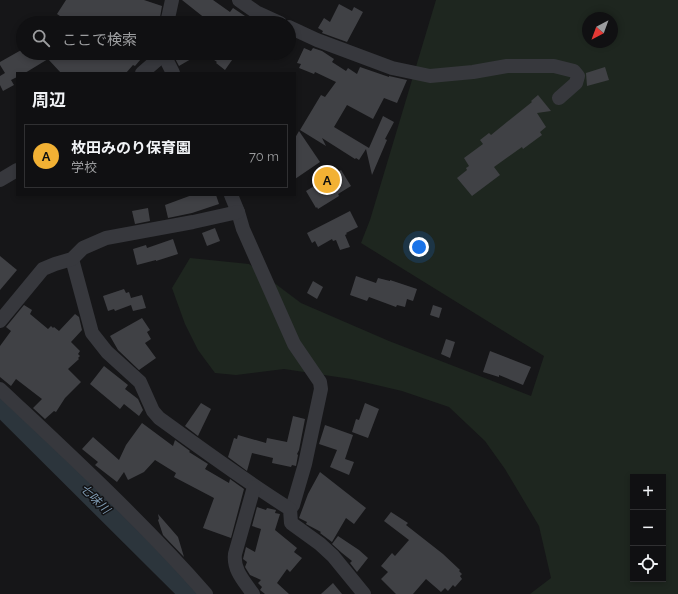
<!DOCTYPE html>
<html lang="ja">
<meta charset="utf-8">
<style>
body{margin:0;font-family:Raleway,"Noto Sans JP",sans-serif;background:#1e1e20;color:#f1f3f6}
.controls{position:absolute;right:12px;bottom:12px;display:grid;overflow:hidden;border-radius:0px;box-shadow:0 2px 6px #0003}
.controls button{width:36px;height:36px;display:grid;place-items:center;padding:0;border:0;border-bottom:1px solid #303032;background:#101012;color:#f1f3f6;font:20px sans-serif}
.compass{position:absolute;left:582px;top:12px;width:36px;height:36px;border-radius:50%;background:#101012;box-shadow:0 2px 6px #0003;rotate:221deg}
.you{position:absolute;left:419px;top:247px;width:14px;height:14px;margin:-10px;border:3px solid #fff;border-radius:50%;background:#1a73e8;box-shadow:0 0 0 6px #1a73e833}
.badge{display:grid;place-items:center;width:26px;height:26px;border-radius:50%;background:#f2b134;color:#111;font-size:13px;font-weight:700}
.pin{position:absolute;translate:-50% -50%;border:2px solid #fff;box-shadow:0 1px 4px #0006}
.list{margin:0;padding:0;list-style:none}
h2{display:flex;justify-content:space-between;align-items:center;height:52px;margin:0;padding:0 16px;font-size:17px}
h2 small{font-size:13px;font-weight:400;color:#9c9d9f}
.list li{display:grid;grid-template-columns:26px 1fr auto;gap:12px;align-items:center;box-sizing:border-box;height:64px;margin:0 8px 8px;padding:0 8px;border:1px solid #303032;border-radius:0px}
.list b{display:block;font-size:15px;white-space:nowrap}
.list p{margin:0;font-size:13px;white-space:nowrap;color:#9c9d9f}
.list em{font-size:13px;font-style:normal;color:#9c9d9f}
.icon{flex:none;width:22px;height:22px;fill:none;stroke:currentColor;stroke-width:2;stroke-linecap:round;stroke-linejoin:round}
.map{position:relative;flex:none;width:678px;height:594px;overflow:hidden}
.search{position:absolute;background:#101012;box-shadow:0 2px 6px #0003;left:16px;top:16px;width:280px;height:44px;display:flex;align-items:center;gap:10px;box-sizing:border-box;padding:0 14px;border-radius:22px;color:#9c9d9f;font-size:15px}
.panel{position:absolute;background:#101012;box-shadow:0 2px 6px #0003;left:16px;top:72px;width:280px;height:124px;border-radius:0px}
.map>svg:first-child{display:block}
.green{fill:#1e261f;fill-rule:evenodd}
.lines{fill:none;stroke-linecap:round;stroke-linejoin:round}
.river{stroke:#2c353c;stroke-width:21}
.building{fill:#404145}
.street{stroke:#37383d;stroke-width:14}
.labels{text-anchor:middle;dominant-baseline:central;stroke-width:3;stroke-linejoin:round;paint-order:stroke}
.water-label{font-size:12px;font-style:italic;fill:#7f9bb3;stroke:#111113}
</style>
<div class="map">
<svg width="678" height="594" viewBox="0 0 678 594">
<rect width="100%" height="100%" fill="#161618"/>
<path class="green" d="M436,0H678V594H530L551,578L539,526L505,469L485,441L449,407L402,391L351,379L284,369L236,375L215,373L198,350L185,324L172,288L190,258L249,264L301,303L389,341L531,396L544,356L361,243L370,220ZM588,18H612V42H588ZM633,477H663V579H633Z"/>
<g class="lines">
<path class="river" d="M0,405L190,594"/>
</g>
<g class="building">
<path d="M66,0H144L162,6L159,23H147L132,18L130,23H70L57,14Z"/>
<path d="M182,0H213L230,12L233,8L245,16L240,23H211Z"/>
<path d="M339,4L352,11L354,7L363,12L347,42L322,33L323,31L318,28L324,18L330,22Z"/>
<path d="M304,48L311,51L313,48L322,51L334,59L332,62L346,71L348,68L357,74L360,67L389,77V76L407,80L397,103L384,98L373,119L347,105L334,127L369,148L383,116L394,122L385,139L387,140L372,175L366,149L359,160L356,158L355,159L322,138L326,146L300,130L321,95L325,97L336,82L315,72L314,74L299,68L301,64L297,63Z"/>
<path d="M23,49V53H146L135,66L133,65L126,73H61L48,59L25,73H17V77L11,80L14,85L3,91L0,85V76L5,73L0,65V62Z"/>
<path d="M172,53H188L191,59L179,66Z"/>
<path d="M204,53H237L225,70L216,63L217,62Z"/>
<path d="M605,67L609,80L587,86L586,73Z"/>
<path d="M538,95L551,111L537,113L546,127L540,132L542,135L523,149L522,147L494,167L500,175L472,196L457,178L467,170L466,168L469,166L464,158L483,144L480,140L489,133L491,135L512,118L532,102L531,101Z"/>
<path d="M299,131L320,162L295,179V138Z"/>
<path d="M341,170L351,186L338,194L339,196L318,209L317,207L316,208L306,191Z"/>
<path d="M192,195H216L219,204L192,213L168,218L165,205Z"/>
<path d="M148,208L150,221L135,224L132,211Z"/>
<path d="M350,211L358,227L346,233L347,234L345,235L350,247L340,250L336,240L333,241L332,239L318,247L315,241L312,243L307,233Z"/>
<path d="M215,228L220,241L207,246L202,233Z"/>
<path d="M173,239L178,254L156,261V260L137,265L133,249L146,245L147,248Z"/>
<path d="M0,256L17,270L0,290Z"/>
<path d="M356,276L376,283L378,278L390,281V280L417,289L413,301L407,299L405,307L397,305L396,307L369,297L367,301L350,295Z"/>
<path d="M313,281L323,287L317,299L307,293Z"/>
<path d="M124,289L126,293L129,292L131,298L142,295L146,308L133,311L131,305L115,311L114,309L108,311L103,296Z"/>
<path d="M24,305L32,310L30,314L48,329L51,326L53,328L54,327L59,331L75,314L79,317L82,330L71,342L80,351L78,354L80,356L78,358L79,359L68,369L81,382L65,398L56,412L54,411L45,419L33,408L42,399L16,379L11,386L0,377V346L11,331L6,327Z"/>
<path d="M433,305L442,308L439,318L430,315Z"/>
<path d="M142,318L150,330L147,332L151,339L145,343L156,358L139,370L118,350L110,336Z"/>
<path d="M446,339L455,342L450,358L441,354Z"/>
<path d="M490,351L531,367L523,385L499,375V377L483,372Z"/>
<path d="M104,366L128,385L125,389L138,399L143,410L139,416L124,404L120,409L90,384Z"/>
<path d="M201,403L211,409L198,436L185,426Z"/>
<path d="M365,403L379,409L368,438L352,432L356,419L359,420Z"/>
<path d="M293,416L305,419L299,450L297,454L298,455L296,466L292,465L291,467L272,463L273,458L252,453L247,471L228,457L234,438L237,439L238,435L266,443L267,438L287,442Z"/>
<path d="M142,423L173,446L175,440L190,451L189,452L208,464L205,469L229,483L230,479L244,489L231,538L203,528L214,498L174,477L176,473L155,460L144,472L128,480L124,472L117,482L95,465L98,462L82,449L93,437L119,460L126,445Z"/>
<path d="M325,425L353,435L345,459L354,462L349,475L330,467L337,450L319,444Z"/>
<path d="M320,472L366,508L354,524L346,518L332,542L320,533L321,532L306,524L307,522L299,518L308,494Z"/>
<path d="M257,507L266,510L267,508L276,510L275,513L280,514L275,530L297,548L294,552L302,558L290,572L287,569L277,583L289,594H265L260,590L262,587L258,583L261,580L250,575L245,567L247,562L243,559L246,547L255,552L261,529L252,526Z"/>
<path d="M391,512L408,523L406,525L443,554L460,570L459,571L462,574L460,576L462,579L455,587L453,585L448,591L445,588L441,592L426,579L413,594H396L381,579L388,572L381,566L392,553L395,556L409,540L384,521Z"/>
<path d="M158,514L178,537L184,557L163,535L158,520L159,519Z"/>
<path d="M338,536L359,550L368,558L357,572L350,563L352,561L342,553L332,544Z"/>
<path d="M333,583L342,594H321Z"/>
</g>
<g class="lines">
<g class="street">
<path d="M239,0L256,12L280,23"/>
<path d="M167,23L172,0"/>
<path d="M289,27L317,40L392,68L430,76L473,72L507,66H554L574,71L578,76L576,83L559,98"/>
<path d="M163,53L173,73"/>
<path d="M142,73L164,54"/>
<path d="M0,180L17,170"/>
<path d="M231,195L238,212L243,229L294,344L320,382L321,389L305,464L293,505L290,509"/>
<path d="M72,259L92,333L107,352L140,382L153,411L159,418C202,449 245,481 290,509L291,523L320,544L333,556L364,594"/>
<path d="M0,321L43,269L55,264L72,259L83,248L106,238L193,222L238,212"/>
<path d="M0,389C70,455 142,521 206,594"/>
<path d="M253,594C244,581 233,570 235,554L254,487"/>
</g>
</g>
<g class="labels">
<g class="water-label">
<text transform="translate(95 499) rotate(45)">七味川</text>
</g>
</g>
</svg>
<div class="controls">
<button>+</button>
<button>−</button>
<button><svg class="icon" aria-label="locate" viewBox="0 0 24 24"><circle cx="12" cy="12" r="6"/><path d="M12 2v4M12 18v4M2 12h4M18 12h4"/></svg></button>
</div>
<svg class="compass" viewBox="-18 -18 36 36"><path d="M0-13l5 13h-10z" fill="#e53935"/><path d="M0 13l5-13h-10z" fill="#9c9d9f"/></svg>
<div class="you"></div>
<div class="pin badge" style="left:327px;top:180px">A</div>
<div class="search"><svg class="icon" aria-label="search" viewBox="0 0 24 24"><circle cx="10" cy="10" r="6"/><path d="M15 15l6 6"/></svg>ここで検索</div>
<section class="panel">
<h2>周辺<small></small></h2>
<ul class="list">
<li><span class="badge">A</span><div><b>枚田みのり保育園</b><p>学校</p></div><em>70 m</em></li>
</ul>
</section>
</div>
